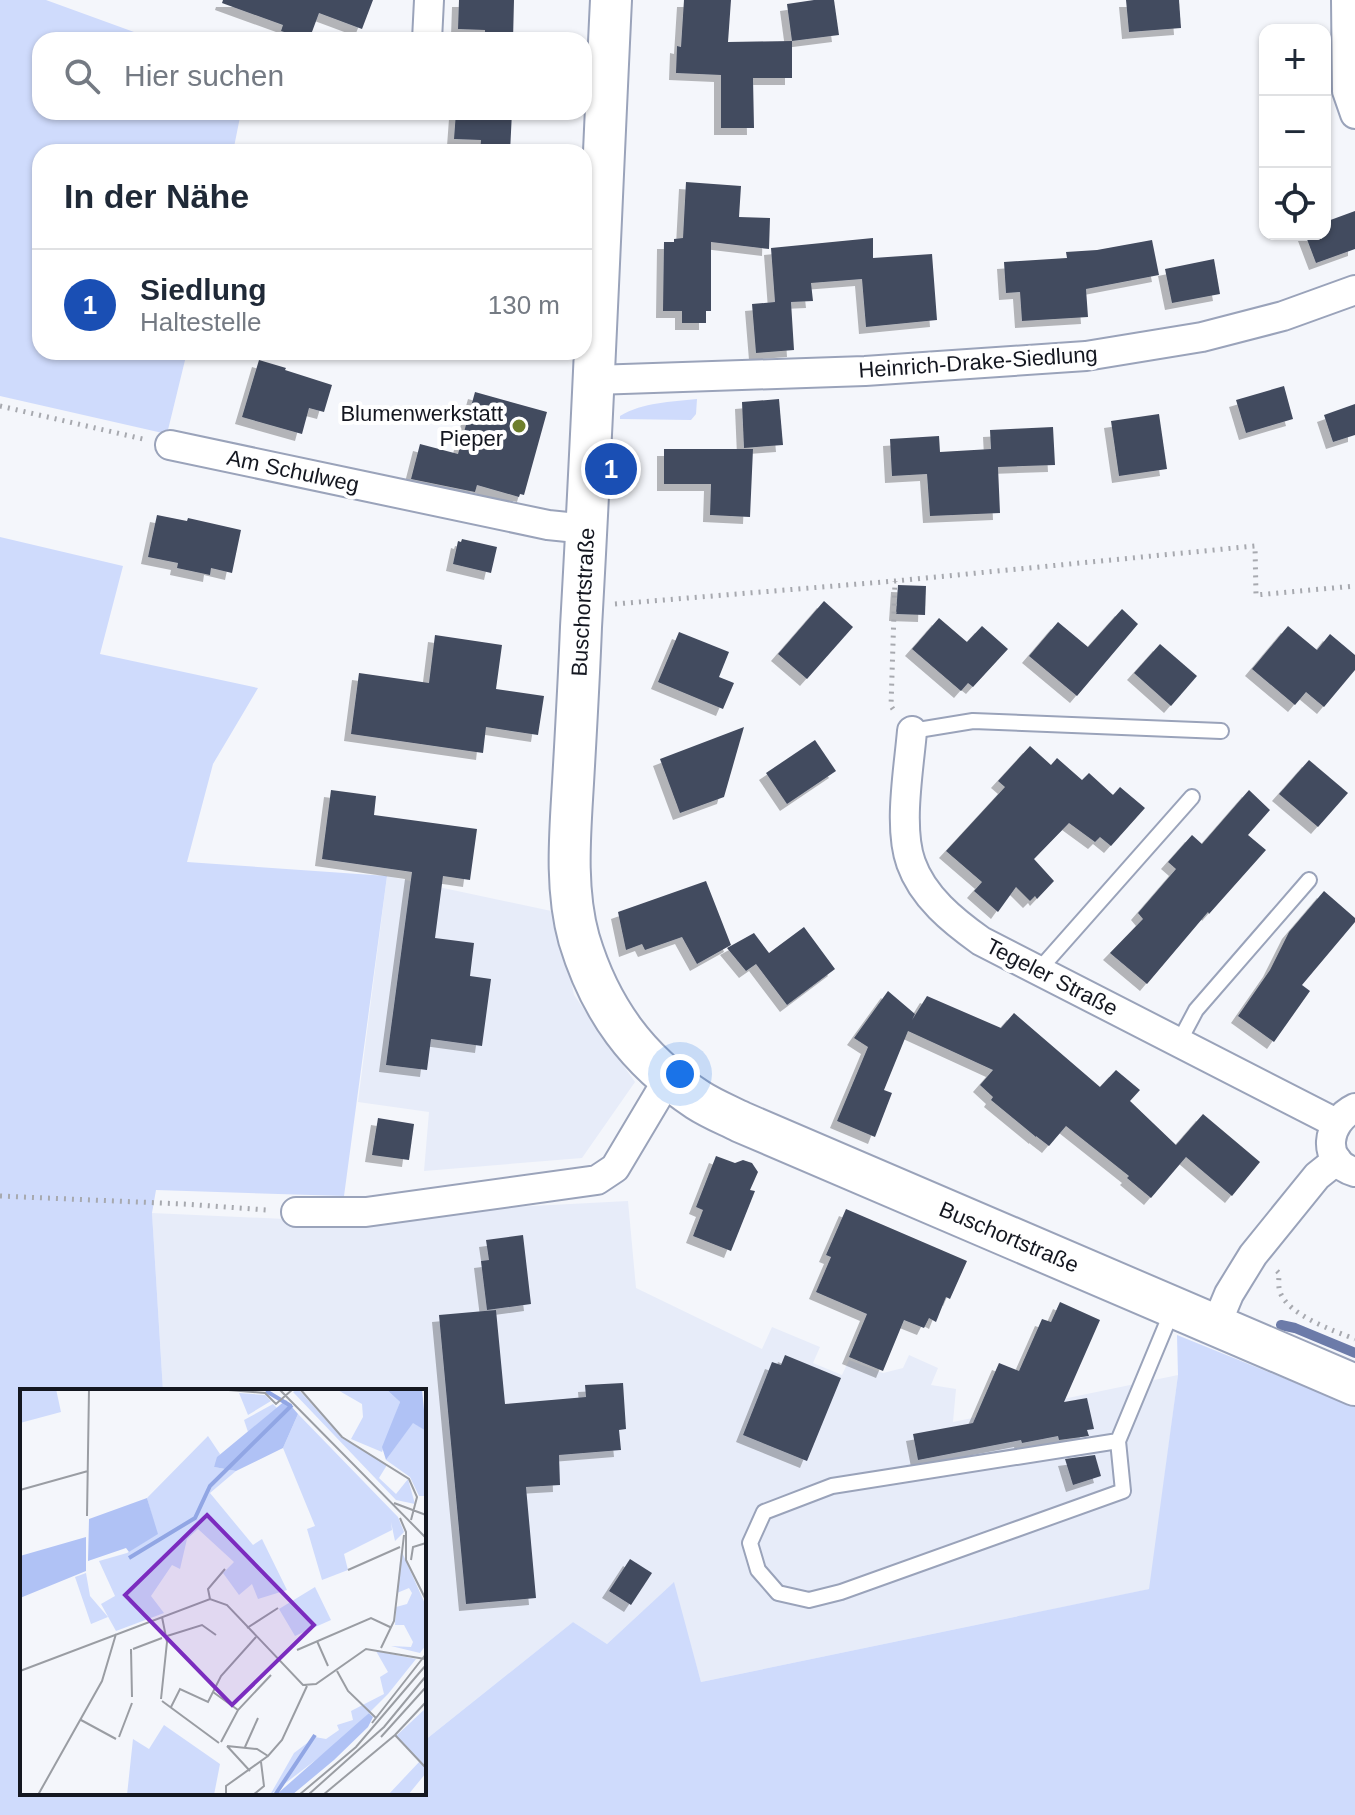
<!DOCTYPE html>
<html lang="de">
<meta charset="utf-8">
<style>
body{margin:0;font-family:Helvetica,sans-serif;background:#f6f6f7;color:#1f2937}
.controls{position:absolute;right:24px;top:24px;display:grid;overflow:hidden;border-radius:16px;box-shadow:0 2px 6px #0004}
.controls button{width:72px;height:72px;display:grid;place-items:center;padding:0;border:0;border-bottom:2px solid #e0e1e3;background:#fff;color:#1f2937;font:40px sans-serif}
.you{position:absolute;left:680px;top:1074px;width:28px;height:28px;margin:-20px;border:6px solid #fff;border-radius:50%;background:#1a73e8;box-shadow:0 0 0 12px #1a73e833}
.badge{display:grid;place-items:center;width:52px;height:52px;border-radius:50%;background:#7c3aed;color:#fff;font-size:26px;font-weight:700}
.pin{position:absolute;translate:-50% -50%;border:4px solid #fff;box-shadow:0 2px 8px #0006}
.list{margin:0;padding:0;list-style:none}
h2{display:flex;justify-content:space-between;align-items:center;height:104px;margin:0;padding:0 32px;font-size:34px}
h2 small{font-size:26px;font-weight:400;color:#747a83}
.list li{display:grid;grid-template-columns:52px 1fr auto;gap:24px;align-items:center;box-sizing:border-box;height:112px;padding:0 32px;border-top:2px solid #e0e1e3}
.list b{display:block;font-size:30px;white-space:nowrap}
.list p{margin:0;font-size:26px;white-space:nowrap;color:#747a83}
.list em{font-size:26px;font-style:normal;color:#747a83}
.icon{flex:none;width:44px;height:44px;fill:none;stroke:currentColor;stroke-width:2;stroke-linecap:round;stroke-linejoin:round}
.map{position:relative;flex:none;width:1355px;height:1815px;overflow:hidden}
.search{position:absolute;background:#fff;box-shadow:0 2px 6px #0004;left:32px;top:32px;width:560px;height:88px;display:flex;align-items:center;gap:20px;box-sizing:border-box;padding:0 28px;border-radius:24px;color:#747a83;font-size:30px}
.panel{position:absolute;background:#fff;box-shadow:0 2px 6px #0004;left:32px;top:144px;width:560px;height:216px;border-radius:24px}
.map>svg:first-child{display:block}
.built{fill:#e7ecf9}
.green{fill:#cfdbfc}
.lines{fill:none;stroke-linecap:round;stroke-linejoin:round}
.stream{stroke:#6c7ba9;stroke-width:10}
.building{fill:#434b5f;filter:url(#shadow)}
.lane-casing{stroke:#9aa3ba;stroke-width:18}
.street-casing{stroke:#9aa3ba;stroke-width:32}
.secondary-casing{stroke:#9aa3ba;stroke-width:44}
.path{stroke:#a7a9af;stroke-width:5;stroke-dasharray:2 6;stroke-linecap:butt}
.lane{stroke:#fff;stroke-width:14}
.street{stroke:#fff;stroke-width:28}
.secondary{stroke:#fff;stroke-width:40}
.poi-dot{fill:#6e7f2d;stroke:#fff;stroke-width:3}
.labels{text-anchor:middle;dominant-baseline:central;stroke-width:8;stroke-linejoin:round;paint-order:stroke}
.street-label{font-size:22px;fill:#141720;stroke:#fff}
.poi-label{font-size:22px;fill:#141720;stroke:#fff;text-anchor:end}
.inset-river{fill:none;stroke:#91a6e4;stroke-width:4}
.inset-road{fill:none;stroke:#9a9da3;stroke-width:2}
.view{fill:#7b2cbf;fill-opacity:0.15;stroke:#7b2cbf;stroke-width:4}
.inset-edge{fill:none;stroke:#141720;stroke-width:4}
</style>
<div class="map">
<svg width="1355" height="1815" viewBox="0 0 1355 1815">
<defs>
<filter id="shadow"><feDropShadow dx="-7" dy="7" stdDeviation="0" flood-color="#0004"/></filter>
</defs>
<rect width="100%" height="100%" fill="#f4f6fb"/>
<g class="built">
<path d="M387,876L556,912L574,995L635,1082L582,1158L424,1171L429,1112L358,1102Z"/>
<path d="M628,1201L636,1288L762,1349L772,1327L820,1347L813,1363L842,1375L849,1360L883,1373L903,1368L909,1355L938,1368L931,1385L956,1389L953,1422L1178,1375L1150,1589L701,1682L673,1583L607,1644L573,1622L424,1741V1391H163L152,1213L285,1219Z"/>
</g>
<g class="green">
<path d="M0,0H46L156,40H40V112H241L233,152H40V352H187L167,434L0,396Z"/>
<path d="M697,399L696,414L691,420L620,419V416C644,402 670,402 697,399Z"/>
<path d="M0,537L123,566L100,654L258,688L213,764L187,862L387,876L344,1196L156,1190L152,1213L163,1391H22V1793H424V1741L573,1622L607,1644L674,1582L701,1682L1149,1589L1178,1375L1177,1335L1355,1407V1815H0Z"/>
</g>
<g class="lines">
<path class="stream" d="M1281,1325L1295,1328L1355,1353"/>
</g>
<g class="building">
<path d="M223,0H373L362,29L319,13L309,40L281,31L283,25L222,3Z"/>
<path d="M459,0H514L513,40H485V30L458,29Z"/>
<path d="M684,0H731L728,42L792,41V78H753L754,128H721V75L676,73L677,46L681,47Z"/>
<path d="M814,0H834L839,35L792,41L787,4Z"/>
<path d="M1126,0H1179L1181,28L1129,32Z"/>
<path d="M456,112H512L510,152H480L481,140L454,139Z"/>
<path d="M686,182L741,186L739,217L770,218L769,249L711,242V311H706V323H682V311H663L664,242H674V239L683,238Z"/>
<path d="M1355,211V249L1316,263L1305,234H1325V222Z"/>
<path d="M873,238V258L932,254L937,320L866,327L862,279L811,283L813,301L791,302L794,350L756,353L752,304L775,302L771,248Z"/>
<path d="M1152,240L1159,275L1086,289L1088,317L1022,321L1020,292L1006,293L1004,262L1067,258L1066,252L1097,250Z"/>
<path d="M1214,259L1220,294L1172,303L1165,269Z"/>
<path d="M259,360L286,368L285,370L332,385L324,412L309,408L302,434L242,417Z"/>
<path d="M1284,386L1293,419L1246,433L1236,400Z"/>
<path d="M475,392L547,412L524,495L520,494L519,497L477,485L475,492L411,479L420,444L458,454Z"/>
<path d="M779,399L783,445L744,448L742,402Z"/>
<path d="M1355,404V435L1333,442L1324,415Z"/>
<path d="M1159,414L1167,469L1119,476L1111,421Z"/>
<path d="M1053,427L1055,465L998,467L1000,513L930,516L927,474L892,476L890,439L939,436L940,452L991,449L990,430Z"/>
<path d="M664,449H753L750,517L710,515L711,484H664Z"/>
<path d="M157,515L187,521L188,518L241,530L232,573L211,568L210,575L177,568L178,563L148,557Z"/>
<path d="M462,539L497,547L491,573L453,564L458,541L461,542Z"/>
<path d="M898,585L926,586L925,615L896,614Z"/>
<path d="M824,601L853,627L807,679L778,654Z"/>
<path d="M1122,609L1138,624L1077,696L1029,656L1058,622L1088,647Z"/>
<path d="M939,618L967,642L982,626L1008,649L973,687L968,683L961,691L912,649Z"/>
<path d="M1288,626L1317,650L1330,634L1355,655V670L1324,707L1306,692L1295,705L1252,669Z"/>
<path d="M679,632L729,652L719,677L734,683L723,709L658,682Z"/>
<path d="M435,635L502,645L496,689L544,696L538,735L486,727L483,753L351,734L359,673L429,683Z"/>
<path d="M1160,644L1197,676L1171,706L1134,673Z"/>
<path d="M744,727L724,797L680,813L660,759Z"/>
<path d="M815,740L836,771L787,804L766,773Z"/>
<path d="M1030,746L1051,765L1057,758L1082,780L1089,773L1113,795L1120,787L1145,808L1111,846L1100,837L1095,842L1069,823L1034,859L1054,881L1037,899L1035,896L1030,901L1016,887L998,912L974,891L982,882L946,851L1005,787L998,781Z"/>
<path d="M1309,760L1348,793L1318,827L1279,794Z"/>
<path d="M331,790L376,796L374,815L477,829L470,880L443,876L435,938L474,943L470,976L491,979L482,1046L431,1039L427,1070L386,1065L412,872L322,859Z"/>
<path d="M1249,790L1270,810L1248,835L1266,850L1209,914L1208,912L1147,984L1110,953L1143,919L1138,913L1176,869L1168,862L1192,835L1202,844Z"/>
<path d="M706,881L731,945L697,964L682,937L645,950L642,944L626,950L618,912Z"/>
<path d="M1324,891L1355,918V922L1302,985L1310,991L1274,1042L1238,1016L1270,970L1289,932Z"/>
<path d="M804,927L835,969L787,1005L756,964L746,971L727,948L754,933L769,953Z"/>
<path d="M888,991L915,1014L912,1020L927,996L1001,1028L1014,1013L1100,1087L1116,1070L1140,1090L1130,1101L1176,1145L1203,1114L1260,1162L1232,1196L1186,1157L1151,1198L1127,1178L1129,1176L1066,1126L1049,1146L1036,1136V1137L991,1100L993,1097L980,1085L993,1070L908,1031L884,1090L892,1093L875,1137L837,1121L868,1047L854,1038Z"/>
<path d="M378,1118L414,1124L409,1160L372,1155Z"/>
<path d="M716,1156L735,1163L743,1160L752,1163L758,1172L750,1190L755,1191L731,1251L693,1236L703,1210L696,1207Z"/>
<path d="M846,1209L967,1261L950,1299L946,1297L936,1322L929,1318L924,1328L904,1320L883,1371L849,1357L867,1314L816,1292L831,1257L826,1255Z"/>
<path d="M523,1235L531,1304L487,1310L481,1261L489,1260L486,1240Z"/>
<path d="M1060,1302L1100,1320L1064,1402L1087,1398L1094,1429L1087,1430L1089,1436L1059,1440L1058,1436L1022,1443L1021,1440L918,1460L913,1434L973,1423L999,1363L1019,1371L1042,1319L1051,1322Z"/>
<path d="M496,1310L505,1404L586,1397L585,1385L623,1383L626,1429L619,1430L621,1450L559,1455L560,1485L526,1487L536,1598L466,1604L439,1315Z"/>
<path d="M785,1355L841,1378L807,1461L743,1435L772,1362L781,1365Z"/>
<path d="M1095,1455L1101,1476L1073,1485L1065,1459Z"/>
<path d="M630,1559L652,1573L631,1605L609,1591Z"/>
</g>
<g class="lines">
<defs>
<g id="lane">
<path d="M912,731L973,721L1221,731"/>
<path d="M1038,971L1192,797"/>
<path d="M1179,1042L1196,1010L1309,880"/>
<path d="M1118,1441L1123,1491L841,1592L809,1600L778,1593L758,1570L750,1543L764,1512L832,1486L1118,1441L1172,1311"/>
</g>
<g id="street">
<path d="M1346,0L1347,91L1355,114"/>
<path d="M427,40L429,0"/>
<path d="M594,380L865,371L1086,356L1202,337L1283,316L1355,290"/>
<path d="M170,445L548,525L587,529"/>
<path d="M912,731C909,768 898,827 911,863C923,897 953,921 981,941L1336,1123"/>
<path d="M1355,1108C1326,1122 1320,1162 1355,1172"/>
<path d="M296,1212H366L597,1180L615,1168L668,1079"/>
<path d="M1216,1325L1229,1294L1253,1255L1317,1176L1337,1160"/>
</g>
<path id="secondary" d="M611,0C601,209 593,418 581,627C579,679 576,731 573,783C570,834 565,889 579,939C600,1009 637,1060 698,1100C712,1109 727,1115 741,1122L1355,1385"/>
</defs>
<use href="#lane" class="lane-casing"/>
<use href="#street" class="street-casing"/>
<use href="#secondary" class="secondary-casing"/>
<g class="path">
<path d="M0,406L143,439"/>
<path d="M615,604L895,581L1255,546L1256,595L1355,586"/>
<path d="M893,709L891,706L895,581"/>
<path d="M0,1196L184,1204L267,1210"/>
<path d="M1277,1271L1279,1273C1279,1278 1278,1287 1280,1292C1288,1315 1334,1331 1355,1339"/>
</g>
<use href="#lane" class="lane"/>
<use href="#street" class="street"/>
<use href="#secondary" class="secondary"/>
</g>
<circle class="poi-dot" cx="519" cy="426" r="8"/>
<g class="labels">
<g class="street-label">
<text transform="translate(978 362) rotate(-4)">Heinrich-Drake-Siedlung</text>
<text transform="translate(293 471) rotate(12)">Am Schulweg</text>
<text transform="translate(583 602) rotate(-87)">Buschortstraße</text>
<text transform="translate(1052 977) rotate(27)">Tegeler Straße</text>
<text transform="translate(1009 1237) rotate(23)">Buschortstraße</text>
</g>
<g class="poi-label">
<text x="503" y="413">Blumenwerkstatt<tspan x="503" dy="25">Pieper</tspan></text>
</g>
</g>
<g transform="translate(20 1389)">
<rect width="406" height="406" fill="#f4f6fb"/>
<path d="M0,0H36L41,23L0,34ZM278,0L322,49L367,76L359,89L376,105L388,90L395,115L376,111L273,3ZM316,0H366L380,13L362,63L331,50L343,28L342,15ZM219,4L245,6L251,12L228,26ZM253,15L257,19L228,43L224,31ZM278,25L378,128L384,143L375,152L371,133L372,141L324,165L328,181L302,191L287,140L295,137L263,59ZM393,33L406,42V107H399L390,88L366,71ZM188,47L200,65L194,78L216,82L190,104L233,156L242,150L267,201L238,210L232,195L219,206L203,184L214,173L178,140L167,150L160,180L152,176L131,207L144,224L96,242L81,215L95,207L79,172L107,164L137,145L127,109ZM381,161L406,217V256L400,264L371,257L391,258L393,253L384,236H375L376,218L387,215L392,204L389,199L377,204ZM66,184L70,207L88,228L71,235L55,188ZM295,198L311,231L275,247L259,220ZM356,262L396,270L368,305L323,350L250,406L274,364L295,348L306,350L319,341L317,336L333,331L331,322L364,305L360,288L368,283ZM406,319V384L388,406H368L400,372L376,347ZM144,336L200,375L194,406H107L113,350L129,360Z" fill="#cfdbfc"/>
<path d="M366,0H402L406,42L393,34L366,71L362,58L380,13ZM266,11L278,25L263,59L216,82L194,78L197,68ZM127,109L138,145L109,163L106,159L68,172L69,130ZM66,148V182L0,209V167ZM349,324L353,328L348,338L314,371L272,406H256Z" fill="#b0c2f5"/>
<path class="inset-river" d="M246,2L271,17M109,169L175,129L190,97L272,16M255,406L295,346"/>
<path class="inset-road" d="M196,0L245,4L256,15L273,0M259,0L406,149M280,0L322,48L389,90L397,108L391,131M0,101L68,82M374,114L406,126M67,127L69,0M380,129L386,143V171L406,211M391,171L393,158L406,154M328,181L380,158M190,210L188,200L205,180M227,239L258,219M147,247L182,236L196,246M297,252L308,277M361,259L374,232L384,146M113,260L142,249M277,261L351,229L370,238M111,265V260L112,308M0,282L190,210L207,216L283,296L296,295L346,260L405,270M317,282L328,302L356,329M193,303L218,321M141,310L147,253L142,228M142,312L199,354M151,318L160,300L188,313L201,287L236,248M61,331L96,350M352,334L406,265M375,346L406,379M99,348L112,314M361,348L406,298M201,353L218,321L251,286M207,357L237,360L248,367L262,351L287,297M207,357L230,382M225,358L238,329M18,406L82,292L96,245M206,406V397L248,367M233,406L244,397L241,373M279,406L336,358L406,276M288,406L364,338L406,287M303,406L375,346L406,313"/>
<path class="view" d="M187,126L294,236L212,316L105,206Z"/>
<rect width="406" height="406" class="inset-edge"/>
</g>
</svg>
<div class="controls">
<button>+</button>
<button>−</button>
<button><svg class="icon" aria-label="locate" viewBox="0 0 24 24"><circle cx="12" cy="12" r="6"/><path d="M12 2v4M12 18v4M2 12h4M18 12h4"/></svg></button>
</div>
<div class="you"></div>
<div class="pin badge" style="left:611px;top:469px;background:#1a4fb4">1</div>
<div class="search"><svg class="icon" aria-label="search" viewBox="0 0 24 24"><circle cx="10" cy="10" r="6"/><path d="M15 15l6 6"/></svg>Hier suchen</div>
<section class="panel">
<h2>In der Nähe<small></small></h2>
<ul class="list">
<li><span class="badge" style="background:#1a4fb4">1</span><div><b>Siedlung</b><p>Haltestelle</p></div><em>130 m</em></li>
</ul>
</section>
</div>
